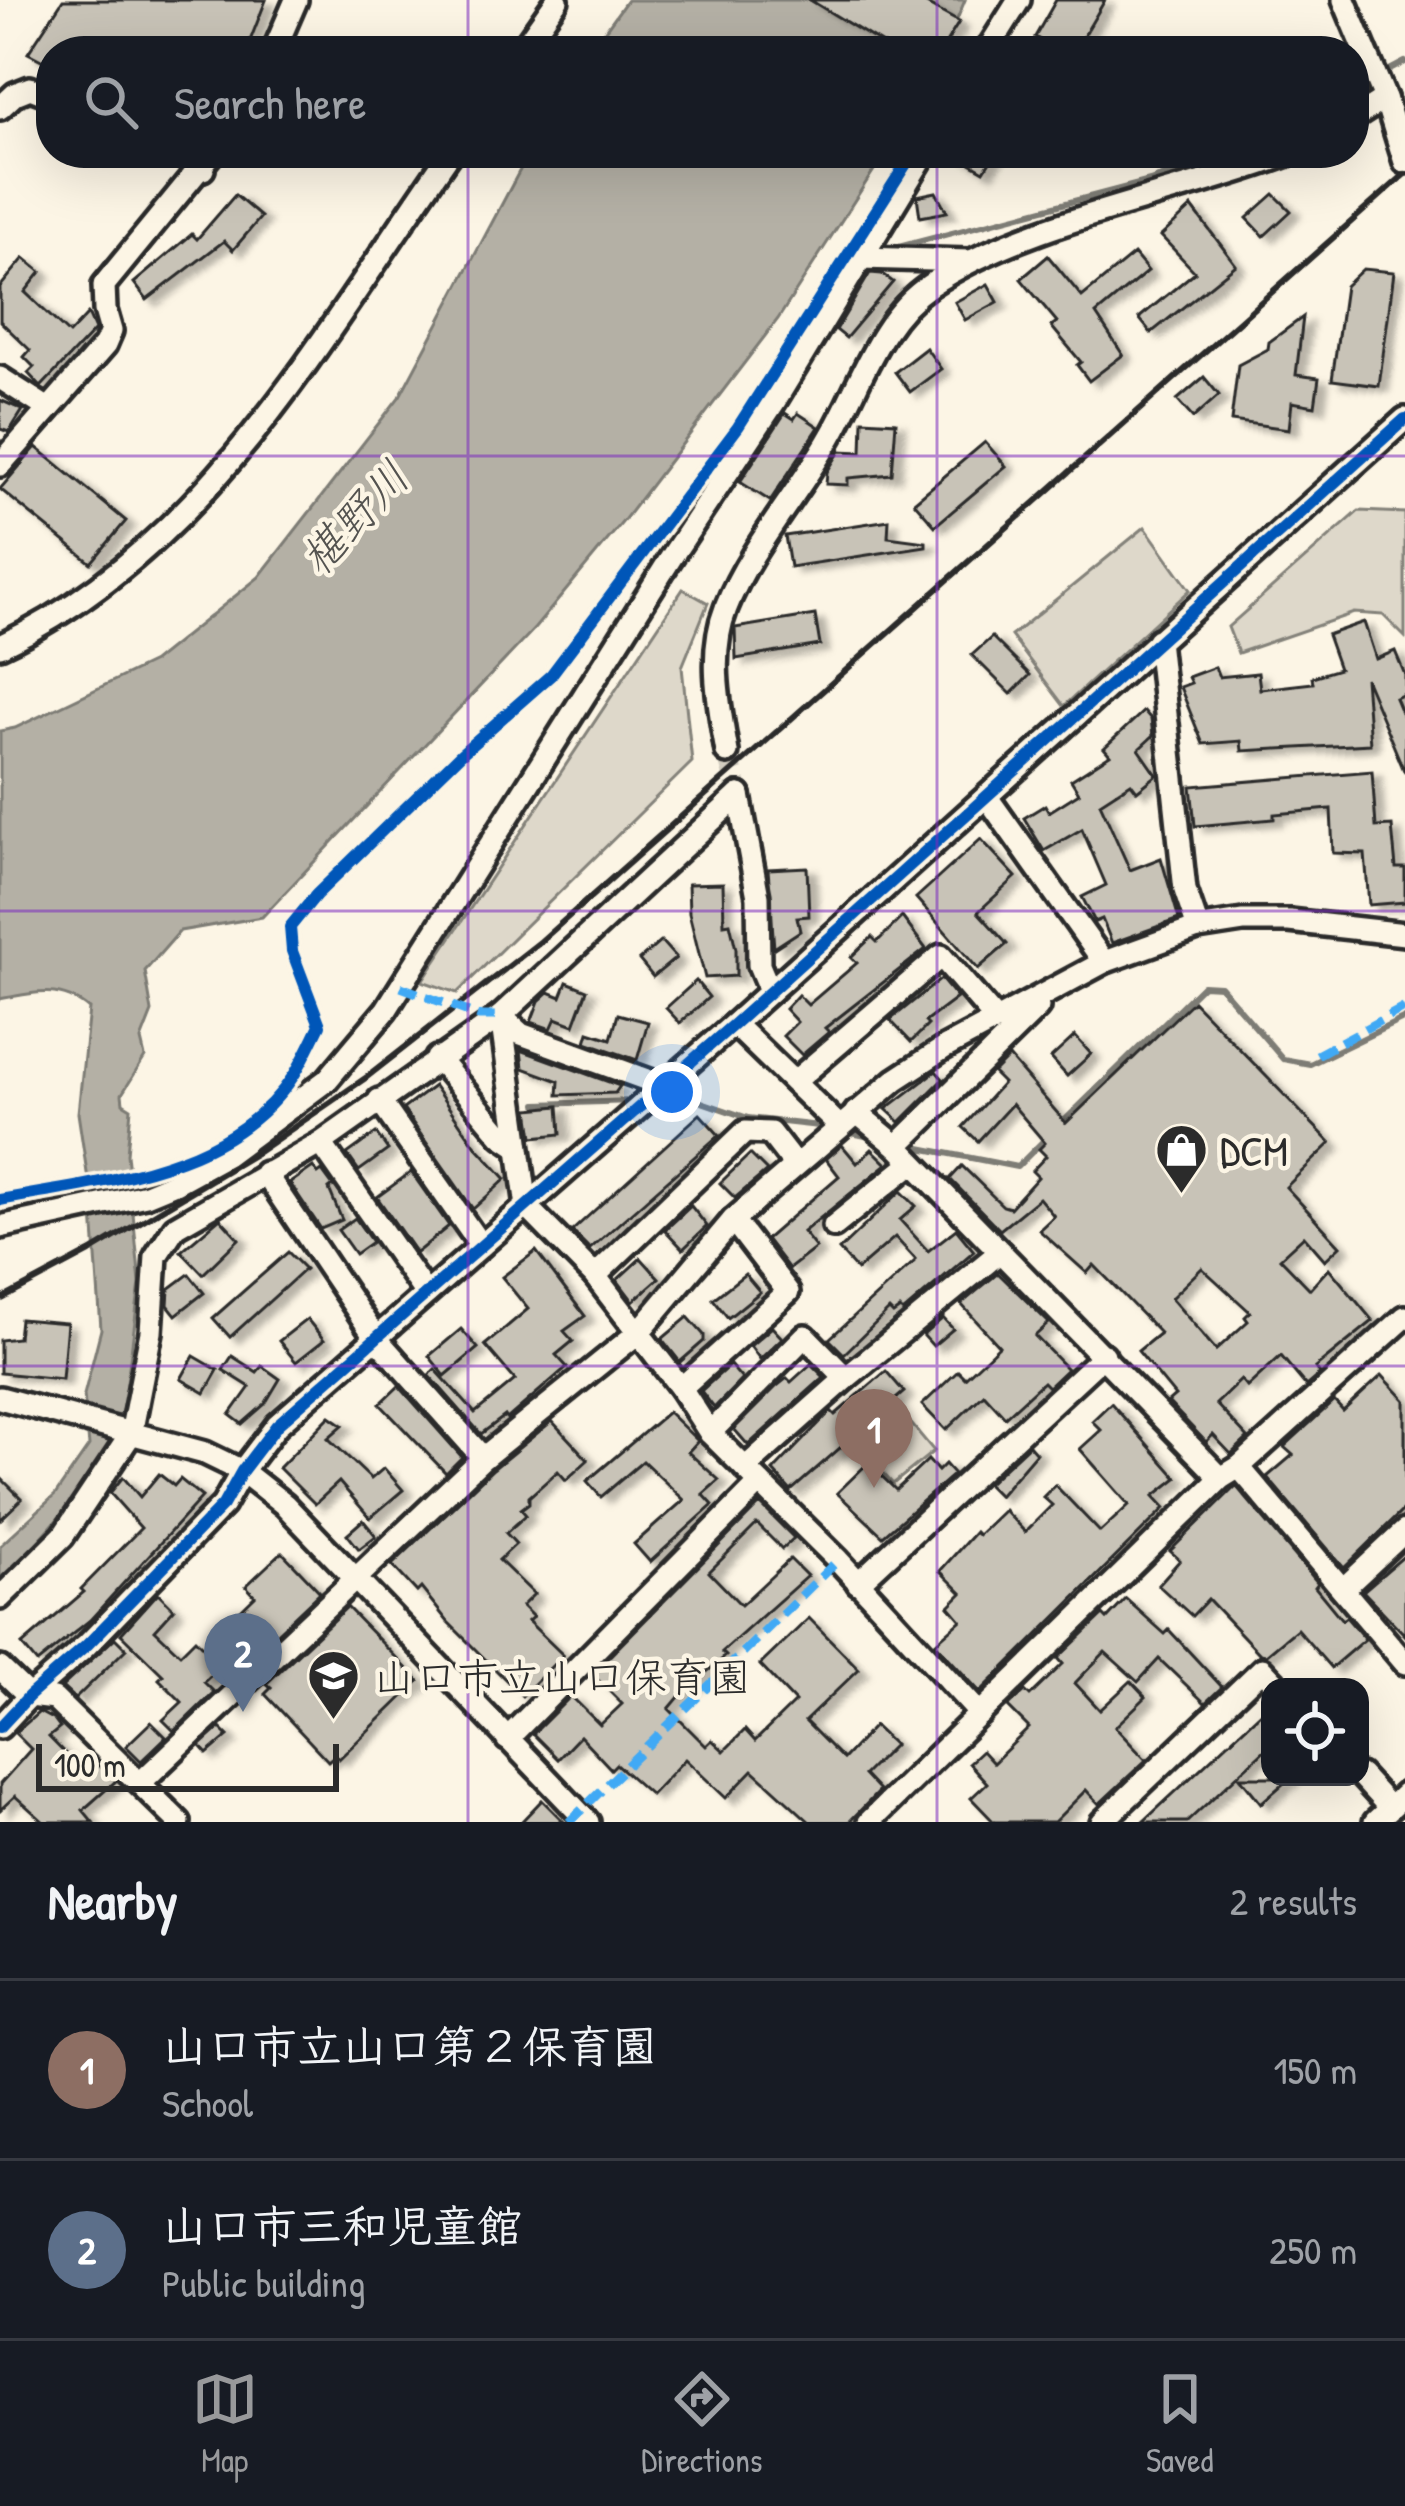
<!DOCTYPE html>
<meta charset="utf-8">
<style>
body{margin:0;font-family:"Patrick Hand","Klee One",sans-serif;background:#20242c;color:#f1f3f6}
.controls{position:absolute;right:36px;bottom:36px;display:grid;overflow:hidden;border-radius:24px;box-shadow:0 12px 48px #0002}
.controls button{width:108px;height:108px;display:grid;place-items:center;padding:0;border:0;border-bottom:3px solid #363941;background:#171b24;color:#f1f3f6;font:60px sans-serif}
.scale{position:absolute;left:36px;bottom:30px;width:303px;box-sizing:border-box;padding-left:12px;border:6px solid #2b2b2b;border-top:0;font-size:33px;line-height:42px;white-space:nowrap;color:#2b2b2b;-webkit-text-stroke:9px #fcf5e5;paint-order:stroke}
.you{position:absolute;left:672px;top:1092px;width:42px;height:42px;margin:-30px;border:9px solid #fff;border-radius:50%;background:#1a73e8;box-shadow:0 0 0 18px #1a73e833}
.badge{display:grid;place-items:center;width:78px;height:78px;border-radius:50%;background:#98999b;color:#fff;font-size:39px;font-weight:700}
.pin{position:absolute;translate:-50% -99px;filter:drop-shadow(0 3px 6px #0008)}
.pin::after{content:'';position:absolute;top:63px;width:42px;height:36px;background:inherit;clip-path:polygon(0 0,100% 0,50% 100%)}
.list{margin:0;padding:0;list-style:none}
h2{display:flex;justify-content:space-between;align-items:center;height:156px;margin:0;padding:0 48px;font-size:51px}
h2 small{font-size:39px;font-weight:400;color:#9ea1a6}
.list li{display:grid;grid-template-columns:78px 1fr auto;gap:36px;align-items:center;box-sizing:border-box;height:180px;padding:0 48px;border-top:3px solid #363941}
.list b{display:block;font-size:45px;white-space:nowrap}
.list p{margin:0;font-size:39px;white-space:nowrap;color:#9ea1a6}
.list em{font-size:39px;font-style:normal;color:#9ea1a6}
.icon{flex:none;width:66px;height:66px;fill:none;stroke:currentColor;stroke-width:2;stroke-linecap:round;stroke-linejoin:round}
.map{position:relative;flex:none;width:1405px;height:1822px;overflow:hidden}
.search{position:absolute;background:#171b24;box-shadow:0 12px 48px #0002;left:36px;right:36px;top:36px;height:132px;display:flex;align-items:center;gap:30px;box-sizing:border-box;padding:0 42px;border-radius:48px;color:#9ea1a6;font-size:45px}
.sheet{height:516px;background:#171b24}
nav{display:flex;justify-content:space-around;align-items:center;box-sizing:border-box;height:168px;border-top:3px solid #363941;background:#171b24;font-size:33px;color:#9ea1a6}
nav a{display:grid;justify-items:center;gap:6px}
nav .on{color:#98999b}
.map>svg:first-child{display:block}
.green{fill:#ded8ca;stroke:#84827a;stroke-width:3}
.water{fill:#b4b0a5;stroke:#7d7b74;stroke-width:3}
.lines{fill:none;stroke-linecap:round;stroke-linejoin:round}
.stream{stroke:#7d7b74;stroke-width:6}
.building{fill:#c8c3b7;stroke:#2b2b2b;stroke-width:3;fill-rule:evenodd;filter:url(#shadow)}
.minor-tunnel{stroke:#d2cdc0;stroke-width:21;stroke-dasharray:21 10;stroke-linecap:butt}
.minor-casing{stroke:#2b2b2b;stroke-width:30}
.minor{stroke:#fcf5e5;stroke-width:21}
.rail{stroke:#2b2b2b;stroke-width:6}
.quiet{stroke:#3fa9f5;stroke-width:9;stroke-dasharray:18 9;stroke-linecap:butt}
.cycleway-casing{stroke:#fcf5e5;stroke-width:20}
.cycleway{stroke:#0057b8;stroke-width:12}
.grid{fill:none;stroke:#7b2cbf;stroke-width:3;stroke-opacity:0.55}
.labels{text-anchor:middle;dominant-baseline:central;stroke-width:9;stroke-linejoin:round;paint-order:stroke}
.poi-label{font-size:42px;fill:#2b2b2b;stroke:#fcf5e5;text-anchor:start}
.water-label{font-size:45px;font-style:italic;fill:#545350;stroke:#fcf5e5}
</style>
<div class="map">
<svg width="1405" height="1822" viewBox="0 0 1405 1822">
<defs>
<filter id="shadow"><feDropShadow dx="9" dy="5.5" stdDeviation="3" flood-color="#0004"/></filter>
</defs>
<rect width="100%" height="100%" fill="#fcf5e5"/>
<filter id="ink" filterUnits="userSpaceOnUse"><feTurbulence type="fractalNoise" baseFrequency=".00833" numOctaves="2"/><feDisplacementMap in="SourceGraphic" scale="24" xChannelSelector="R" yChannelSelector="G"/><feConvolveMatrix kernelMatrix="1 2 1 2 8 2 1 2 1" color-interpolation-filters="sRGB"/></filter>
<g filter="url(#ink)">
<g class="green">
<path d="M1359,511L1405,513V637L1383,615L1354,613L1238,653L1228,627Z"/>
<path d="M1145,527L1190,590L1064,706L1011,636Z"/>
<path d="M683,589L708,603L682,667L692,762L457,993L422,981Z"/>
<path d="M908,1420L934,1451L893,1484L868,1457Z"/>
</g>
<g class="water">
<path d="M627,0H965L944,51H590Z"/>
<path d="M529,153H885L778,319L625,519L535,628L262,917L180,931L145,971L152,1012L141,1040L145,1057L122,1094L123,1103L131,1108L127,1154L140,1283L124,1405L105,1452L75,1499L27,1554L0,1578V1546L55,1495L89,1446L84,1395L101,1329L93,1213L78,1113L89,1009C61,985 34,992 0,999V731L15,728L153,662L259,577L400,396Z"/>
</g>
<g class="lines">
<g class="stream">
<path d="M1382,74L1405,62"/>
<path d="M1354,91L1371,81"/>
<path d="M891,249L1150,181L1226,153"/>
<path d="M659,1100L690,1098L748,1118L828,1127"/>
<path d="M537,1104L634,1101"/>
<path d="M1060,1125L1203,985L1220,986L1283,1059L1310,1064L1405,1018"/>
<path d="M847,1132L875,1138"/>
<path d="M905,1145L1017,1167L1046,1138"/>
</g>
</g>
<g class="building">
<path d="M63,0H266L246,51H51V65L28,53Z"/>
<path d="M810,0H919L959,22L941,51H894Z"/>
<path d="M1056,0H1105L1075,51H1059L1035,37Z"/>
<path d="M953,153H995L984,171Z"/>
<path d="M936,192L947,212L920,217L917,196Z"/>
<path d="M1274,194L1291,211L1264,236L1247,218Z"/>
<path d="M235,195L261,217L233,250L224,241L147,300L134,283L192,234L197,239Z"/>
<path d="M1192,207L1236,265L1151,333L1139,318L1195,272L1161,236Z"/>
<path d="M1134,254L1148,271L1096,314L1123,355L1089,381L1077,365L1081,362L1051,326L1057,322L1021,279L1048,256L1082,297Z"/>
<path d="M24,258L41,272L25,292L69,334L88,314L95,330L41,387L28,373L34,367L24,357L30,350L0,321V287Z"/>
<path d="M1363,269L1394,272L1379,386L1332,380L1345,286Z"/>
<path d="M870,273L882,274L893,282L846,338L836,330Z"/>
<path d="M988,284L998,302L965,320L955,302Z"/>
<path d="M1303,317L1296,375L1319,378L1315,406L1292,402L1289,429L1231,421L1238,365L1268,349L1269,342Z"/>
<path d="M926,348L941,369L910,392L895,372Z"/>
<path d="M1204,377L1219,395L1193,418L1177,400Z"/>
<path d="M0,400L23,410L9,432L0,429Z"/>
<path d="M785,413L794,419L798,413L819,427L770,501L740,482Z"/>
<path d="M863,420L896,422L892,474L848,478V485L826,484L827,472L840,451L862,452Z"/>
<path d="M985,442L1006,466L935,526L914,502Z"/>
<path d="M36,447L126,521L91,563L0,489Z"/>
<path d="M889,520L888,537L926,542V546L790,567L785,536Z"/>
<path d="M815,615L820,645L736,659L735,628Z"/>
<path d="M1364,622L1376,659L1395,651L1405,675V694L1395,698L1405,722V773L1365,678L1370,744L1242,751L1241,741L1203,744L1180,687L1191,683L1188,677L1215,667L1219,677L1258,673L1260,689L1313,683L1312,677L1339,669L1327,635Z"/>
<path d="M992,637L1030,675L1011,694L972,655Z"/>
<path d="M1144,711L1151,719L1153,736L1139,749L1157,775L1137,791L1131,783L1100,803L1130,870L1161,858L1179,919L1112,943L1102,919L1095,922L1082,897L1106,885L1082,829L1044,851L1024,818L1045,805L1049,812L1079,793L1071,780L1110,755L1104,748Z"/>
<path d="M1372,771L1376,827L1392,826L1396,868H1405V902L1369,905L1365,854L1333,853L1331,809L1274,814V819L1195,826L1191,786Z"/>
<path d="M981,839L1016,877L978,912L1007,944L978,969L916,898Z"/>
<path d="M807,867L809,916L797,917L800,931L774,948L768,869Z"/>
<path d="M723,883L724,924L730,923L736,949V976L705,978L689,913L688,884Z"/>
<path d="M902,917L926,949L825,1028L829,1032L802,1055L783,1036L797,1022L785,1009L798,995L808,1005L857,963L851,957L872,937L877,942Z"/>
<path d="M661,941L676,958L653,977L639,960Z"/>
<path d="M941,979L957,998L925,1022L928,1025L911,1042L890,1020Z"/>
<path d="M696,981L709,997L680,1023L666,1008Z"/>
<path d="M567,982L587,990L574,1025L556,1018L551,1029L531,1022L539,1001L549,992L561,997Z"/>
<path d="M1193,1001L1331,1143L1286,1187L1340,1246L1325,1260L1304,1236L1280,1258L1310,1289L1329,1268L1373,1321L1315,1368L1320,1374L1306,1386L1281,1356L1247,1387L1241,1380L1216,1404L1248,1438L1231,1454L1213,1435L1206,1442L1168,1402L1175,1396L1138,1351L1160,1333L1094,1265L1087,1273L1039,1230L1054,1216L1039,1198L1000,1230L950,1179L962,1166L1003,1206L1010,1208L1038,1177L1032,1171L1046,1156L1039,1149L1045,1143L1012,1104L978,1141L963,1127L1003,1083L993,1073L1009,1057L1066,1123ZM1202,1268L1250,1312L1245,1317L1248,1321L1216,1350L1171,1298Z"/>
<path d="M618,1014L648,1022L637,1060L586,1042L589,1032L611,1039Z"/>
<path d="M1075,1036L1091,1054L1067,1076L1051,1058Z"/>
<path d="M521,1050L620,1086L615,1093L558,1095L559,1081L523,1068Z"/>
<path d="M936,1071L943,1079L900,1122L886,1109Z"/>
<path d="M434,1086L475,1145L506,1179L473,1209L403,1109Z"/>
<path d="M559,1106L561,1134L533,1137L529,1109Z"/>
<path d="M700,1114L719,1135L590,1249L572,1231Z"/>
<path d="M376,1133L388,1150L359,1171L347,1154Z"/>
<path d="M842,1145L857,1163L872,1149L887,1164L803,1232L816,1248L789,1269L766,1239L839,1176L826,1159Z"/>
<path d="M750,1154L767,1171L735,1198L720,1183Z"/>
<path d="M313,1167L318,1174L322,1171L333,1186L329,1189L342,1220L321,1229L290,1183Z"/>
<path d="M411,1172L449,1226L416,1253L377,1197Z"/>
<path d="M901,1191L916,1206L900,1220L928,1251L956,1229L974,1251L903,1312L900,1309L893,1314L889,1310L844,1354L829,1339L916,1260L895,1237L857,1270L839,1250Z"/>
<path d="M691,1206L707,1226L683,1249L665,1230Z"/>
<path d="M220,1218L239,1239L203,1274L181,1251Z"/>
<path d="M355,1218L372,1242L355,1254L338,1230Z"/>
<path d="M536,1251L585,1316L564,1331L573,1341L556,1355L567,1367L507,1419L505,1416L481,1434L429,1375L435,1369L475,1413L515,1380L485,1345L528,1309L502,1277Z"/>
<path d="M288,1252L305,1269L230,1337L213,1318Z"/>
<path d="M641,1258L659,1278L633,1301L617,1280Z"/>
<path d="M998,1273L1049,1323L1035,1336L1067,1369L1048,1387L1043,1382L1005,1417L984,1394L946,1430L922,1405L958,1371L965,1378L999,1346L961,1304Z"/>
<path d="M189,1274L204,1293L176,1315L168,1305L169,1289Z"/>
<path d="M745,1274L760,1292L728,1318L713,1299Z"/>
<path d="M688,1317L704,1335V1341L680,1362L662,1339Z"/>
<path d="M943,1318L953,1329L933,1346L923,1335Z"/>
<path d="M20,1319L67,1323L62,1379L0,1373V1340L18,1338Z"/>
<path d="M307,1319L324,1340L296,1362L279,1341Z"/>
<path d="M772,1327L782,1338L760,1359L750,1346Z"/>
<path d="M461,1329L478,1348L445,1376L429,1356Z"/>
<path d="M194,1356L218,1370L205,1393L181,1379Z"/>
<path d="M232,1356L257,1372L262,1366L280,1379L265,1404L242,1424L230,1415L250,1387L223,1370Z"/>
<path d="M811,1364L824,1377L748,1445L734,1429L777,1386L787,1378L791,1382Z"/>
<path d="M730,1365L742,1379L714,1408L701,1391Z"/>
<path d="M886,1371L904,1392L791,1491L773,1471L831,1411L835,1415Z"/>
<path d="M1382,1375L1405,1400V1508L1344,1568L1267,1477L1293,1455L1284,1447L1334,1401L1343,1411Z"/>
<path d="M399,1386L462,1457L446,1473L380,1404Z"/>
<path d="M1111,1403L1177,1478L1154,1496L1165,1508L980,1692L935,1643L961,1620L949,1606L962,1593L940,1571L975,1532L978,1535L1004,1510L1025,1532L1052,1505L1043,1497L1055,1485L1100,1532L1129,1505L1080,1449L1101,1430L1092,1421Z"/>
<path d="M668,1412L698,1441L688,1452L719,1480L703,1494L713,1505L650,1562L634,1544L684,1500L643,1461L601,1497L587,1481Z"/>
<path d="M330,1416L343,1425L328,1438L371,1479L384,1468L403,1490L370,1518L339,1482L315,1504L279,1468Z"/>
<path d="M552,1421L588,1460L566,1480L558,1471L529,1497V1503L521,1509L526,1515L506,1533L516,1544L499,1560L534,1594L522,1606L533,1617L528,1621L563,1655L522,1696L448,1622L421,1588L417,1592L392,1565L493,1469Z"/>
<path d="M1029,1445L1036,1453L999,1496L987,1484Z"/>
<path d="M928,1460L938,1471L945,1464L954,1474L883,1536L837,1493L868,1463L896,1490Z"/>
<path d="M159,1474L174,1486L180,1479L202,1497L90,1620L37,1663L22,1645L84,1592L81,1589L141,1528L110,1493L123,1477L140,1497Z"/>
<path d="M0,1477L22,1499L0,1520Z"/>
<path d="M1236,1486L1318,1583L1315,1587L1342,1620L1346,1617L1365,1639L1331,1668L1297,1629L1266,1655L1260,1654L1208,1599L1192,1616L1158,1585L1180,1560L1170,1551Z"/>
<path d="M760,1504L794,1538L782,1549L757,1524L709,1572L741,1605L790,1559L807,1576L722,1652L726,1656L684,1691L669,1709L706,1746L712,1740L724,1751L745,1730L755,1741L795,1702L760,1665L809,1618L859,1669L805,1721L843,1759L874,1726L894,1745L864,1775L879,1791L849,1822H810L753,1770L726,1798L685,1759L651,1795L616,1764L611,1769L580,1736L558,1759L533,1734L571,1696L600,1725L622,1704L592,1674Z"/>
<path d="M363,1520L376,1536L359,1549L347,1534Z"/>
<path d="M282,1552L320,1592L244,1664L234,1653L204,1682L214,1692L174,1731L163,1720L182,1702L159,1679L163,1675L121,1634L158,1593L174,1609L155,1630L180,1654L195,1639L203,1647L255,1596L246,1586Z"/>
<path d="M1405,1555V1635L1363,1591Z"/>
<path d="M1126,1599L1165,1634L1169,1630L1222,1687L1205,1703L1159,1659L1138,1682L1105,1652L1075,1683L1100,1710L1131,1681L1146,1697L1115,1727L1146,1760L1099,1804L1086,1790L1054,1822H994L971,1798L987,1783L969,1763L982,1751L993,1763L1029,1728L1008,1707L1025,1691L1030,1696L1063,1664L1058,1658L1103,1615L1107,1619Z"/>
<path d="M347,1607L419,1681L339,1759L335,1755L328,1761L265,1694L271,1688L266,1684Z"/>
<path d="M115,1638L126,1649L75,1699L62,1687Z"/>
<path d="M1270,1704V1745L1244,1769L1187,1822H1143Z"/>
<path d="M39,1712L54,1720L60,1728L49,1737L87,1776L99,1765L116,1781L83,1810L93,1822H44L15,1796L0,1810V1784L31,1749L15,1733Z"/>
<path d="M151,1722L166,1737L141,1761L126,1746Z"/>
<path d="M220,1728L228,1736L207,1754L200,1746Z"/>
<path d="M1240,1777H1291L1261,1803Z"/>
<path d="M542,1800L564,1822H521Z"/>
</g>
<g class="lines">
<path class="minor-tunnel" d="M727,752L739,795"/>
<defs>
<g id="minor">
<path d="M1344,0L1385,98L1405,162"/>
<path d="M274,51L296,0"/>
<path d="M521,51L557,0"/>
<path d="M987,51L1019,0"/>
<path d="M0,108L15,94L30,88L51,96"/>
<path d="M1354,118L1385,98"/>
<path d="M178,153L203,169"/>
<path d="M861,258L969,261"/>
<path d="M0,378L47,408"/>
<path d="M0,465L105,345L111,331L105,310L104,285L212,153"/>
<path d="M1158,640L1185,890L1198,928"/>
<path d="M0,646C208,548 323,334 450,153"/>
<path d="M727,752C719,706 708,653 726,608C750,547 799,493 831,436C861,384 878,320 930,285C1028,219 1179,196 1291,153"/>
<path d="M739,795L501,1016L527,1207L595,1276L681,1388L710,1433L838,1560L980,1714"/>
<path d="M739,795L758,897L759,965L770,991"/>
<path d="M987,797L1104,962"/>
<path d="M734,1024L838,1125"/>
<path d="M437,1058L502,1136L517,1146"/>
<path d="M794,1082L941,956L997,1021"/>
<path d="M379,1100L481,1246"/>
<path d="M856,1112L897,1146L1221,1478"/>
<path d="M321,1143L426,1294"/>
<path d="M897,1146L1038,1007"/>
<path d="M265,1173L376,1338L483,1458"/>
<path d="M834,1226L912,1163"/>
<path d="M0,1227L146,1195L175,1183L226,1155L327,1080L386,1010L674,553L773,404L925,153"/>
<path d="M595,1276L745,1132L770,1133L794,1164"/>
<path d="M681,1388L788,1292L733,1220"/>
<path d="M0,1398L205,1453L242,1471L285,1505L588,1822"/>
<path d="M710,1433L805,1336L846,1378"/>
<path d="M1239,1467L1405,1663"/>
<path d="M745,1468L846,1378L1000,1252"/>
<path d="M858,1583L1104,1355"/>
<path d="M1343,1589L1405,1531"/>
<path d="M0,1598L63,1536L131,1434L151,1332L156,1256L175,1227L321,1143L501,1016L521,1034L661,1085"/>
<path d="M0,1668L29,1696L54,1699L179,1822"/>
<path d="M0,1727L29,1696L86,1646L223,1505L242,1471L277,1425L734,1024L1405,419"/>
<path d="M507,1739L760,1483"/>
<path d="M1360,1775L1390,1808"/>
<path d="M140,1783L483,1458L639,1332L733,1220L895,1080L944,1048L1104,962L1198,928L1243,921H1289L1405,934"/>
<path d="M869,1822L1221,1478L1239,1467L1405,1317"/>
<path d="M1102,1822L1262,1669L1279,1687"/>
<path d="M1375,1822L1405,1794"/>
</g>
</defs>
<use href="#minor" class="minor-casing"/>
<use href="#minor" class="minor"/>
<path class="rail" d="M0,1300L90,1252L258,1152L367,1077L541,941L1405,174"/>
<g class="quiet">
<path d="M401,987L479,1016H501"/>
<path d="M1317,1055L1405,1007"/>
<path d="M569,1822L838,1560"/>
</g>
<defs>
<g id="cycleway">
<path d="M0,1200C102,1181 232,1171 294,1075C304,1059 312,1041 320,1025L292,951L290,927L316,895L460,755L551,675L738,427L913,153"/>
<path d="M0,1727L29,1696L86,1646L223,1505L242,1471L277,1425L734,1024L1405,419"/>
</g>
</defs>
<use href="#cycleway" class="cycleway-casing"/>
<use href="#cycleway" class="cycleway"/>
</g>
</g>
<path class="grid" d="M468,0V51M937,0V51M468,153V1822M937,153V1822M0,456H1405M0,911H1405M0,1366H1405"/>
<defs>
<symbol id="shop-pin" viewBox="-11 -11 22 30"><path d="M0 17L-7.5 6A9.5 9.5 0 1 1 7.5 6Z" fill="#2b2b2b" stroke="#fcf5e5"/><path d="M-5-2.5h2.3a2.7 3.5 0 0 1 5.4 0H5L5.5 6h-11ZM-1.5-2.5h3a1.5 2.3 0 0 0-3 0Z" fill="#fff"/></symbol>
<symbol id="school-pin" viewBox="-11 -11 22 30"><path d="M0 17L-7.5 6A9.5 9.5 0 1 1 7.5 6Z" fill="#2b2b2b" stroke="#fcf5e5"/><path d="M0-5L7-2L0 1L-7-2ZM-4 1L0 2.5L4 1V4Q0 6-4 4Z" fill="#fff"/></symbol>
</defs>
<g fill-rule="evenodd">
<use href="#shop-pin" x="1152" y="1120" width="59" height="81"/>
<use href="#school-pin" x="304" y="1646" width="59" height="81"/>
</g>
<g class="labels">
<g class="poi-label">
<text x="1220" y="1150">DCM</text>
<text x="373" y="1676">山口市立山口保育園</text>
</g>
<g class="water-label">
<text transform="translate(354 517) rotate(-47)">椹野川</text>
</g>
</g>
</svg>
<div class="controls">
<button><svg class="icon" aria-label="locate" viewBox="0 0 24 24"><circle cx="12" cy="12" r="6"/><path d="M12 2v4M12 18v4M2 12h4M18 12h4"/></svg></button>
</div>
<div class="scale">100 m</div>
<div class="you"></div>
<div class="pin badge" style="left:874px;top:1488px;background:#8d6e63">1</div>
<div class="pin badge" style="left:243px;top:1712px;background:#5c6f8a">2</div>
<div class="search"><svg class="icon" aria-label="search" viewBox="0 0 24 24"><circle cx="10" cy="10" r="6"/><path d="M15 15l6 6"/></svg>Search here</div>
</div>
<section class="sheet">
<h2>Nearby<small>2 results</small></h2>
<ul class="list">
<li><span class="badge" style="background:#8d6e63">1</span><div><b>山口市立山口第２保育園</b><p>School</p></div><em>150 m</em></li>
<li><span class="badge" style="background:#5c6f8a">2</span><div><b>山口市三和児童館</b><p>Public building</p></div><em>250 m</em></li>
</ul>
</section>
<nav>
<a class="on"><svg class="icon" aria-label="map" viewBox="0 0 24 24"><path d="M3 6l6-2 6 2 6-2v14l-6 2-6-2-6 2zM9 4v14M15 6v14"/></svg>Map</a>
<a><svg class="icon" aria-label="directions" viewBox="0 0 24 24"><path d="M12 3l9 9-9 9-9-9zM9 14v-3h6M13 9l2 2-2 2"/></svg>Directions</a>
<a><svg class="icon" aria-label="saved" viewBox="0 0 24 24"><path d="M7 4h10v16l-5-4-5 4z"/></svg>Saved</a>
</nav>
